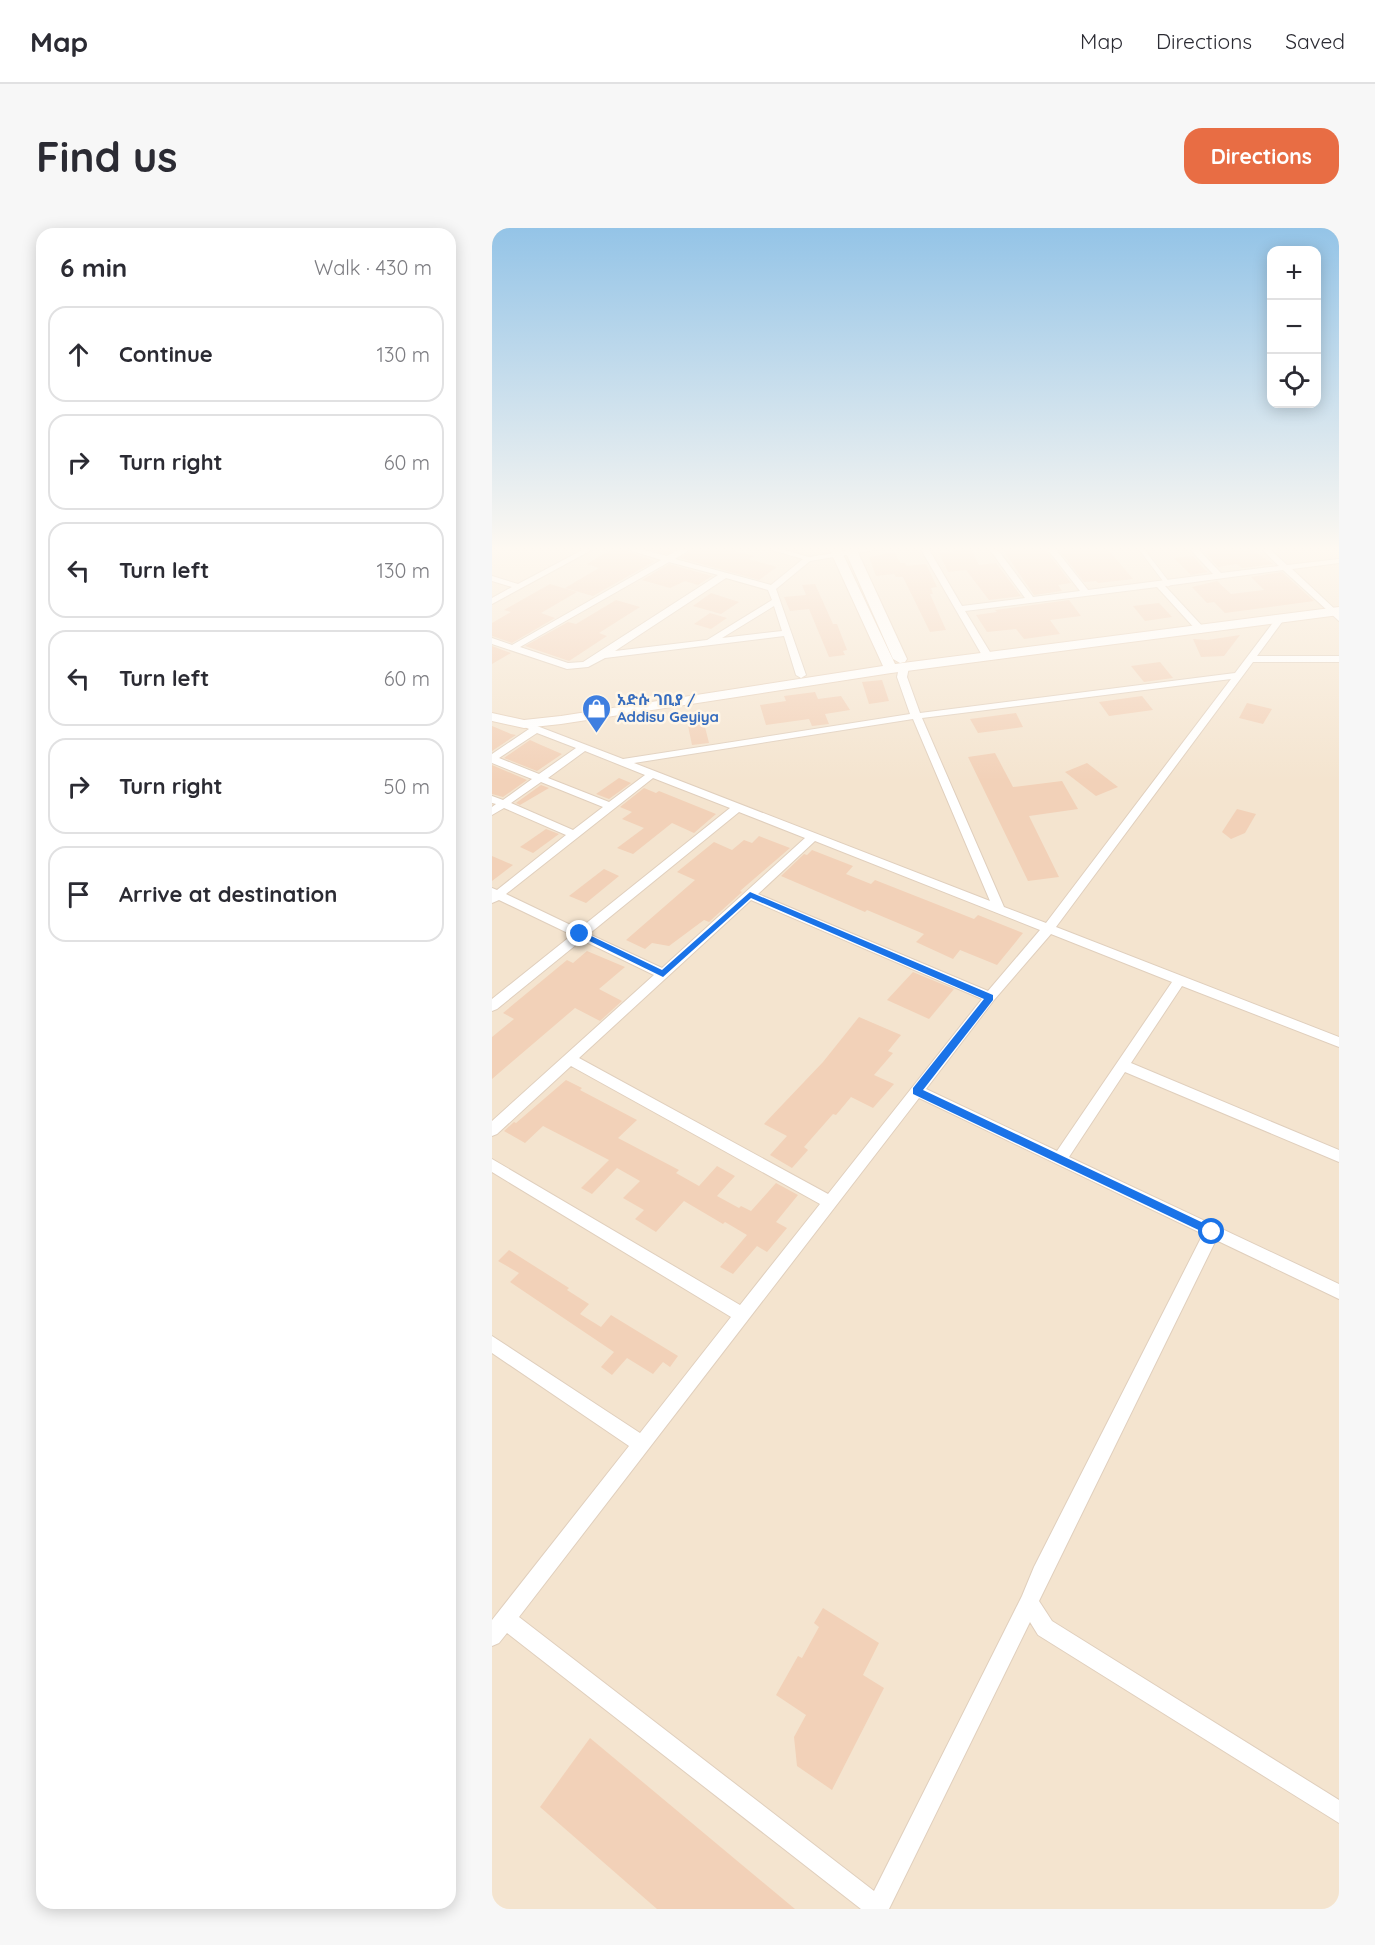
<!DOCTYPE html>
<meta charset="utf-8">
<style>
body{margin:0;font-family:Quicksand,"Noto Sans Ethiopic",sans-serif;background:#f7f7f7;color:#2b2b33}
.controls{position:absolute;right:18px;top:18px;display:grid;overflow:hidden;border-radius:12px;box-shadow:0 3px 15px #0003}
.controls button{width:54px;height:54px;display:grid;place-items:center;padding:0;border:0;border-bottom:2px solid #e1e1e2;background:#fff;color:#2b2b33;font:30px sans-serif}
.stop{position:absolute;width:18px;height:18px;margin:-14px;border:4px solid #1a73e8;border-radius:50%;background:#fff}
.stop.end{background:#1a73e8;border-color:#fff;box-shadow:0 2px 6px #0008}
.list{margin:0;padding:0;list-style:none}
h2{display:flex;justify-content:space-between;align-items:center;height:78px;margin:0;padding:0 24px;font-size:26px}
h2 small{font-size:20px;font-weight:400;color:#7c7c81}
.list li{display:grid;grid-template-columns:39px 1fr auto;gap:18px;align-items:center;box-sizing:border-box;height:96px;margin:0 12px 12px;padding:0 12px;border:2px solid #e1e1e2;border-radius:18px}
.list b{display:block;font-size:22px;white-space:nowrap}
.list em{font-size:20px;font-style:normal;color:#7c7c81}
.icon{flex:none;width:33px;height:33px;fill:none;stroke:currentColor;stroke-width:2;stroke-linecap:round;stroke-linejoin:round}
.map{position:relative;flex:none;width:847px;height:1681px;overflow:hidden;border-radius:18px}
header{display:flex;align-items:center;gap:36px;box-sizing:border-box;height:84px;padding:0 30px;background:#fff;border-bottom:2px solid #e1e1e2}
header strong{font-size:28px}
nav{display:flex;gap:33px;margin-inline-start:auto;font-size:21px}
.intro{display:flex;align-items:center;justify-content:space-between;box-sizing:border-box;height:144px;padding:0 36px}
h1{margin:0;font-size:42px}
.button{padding:15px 27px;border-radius:18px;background:#e86d44;color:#fff;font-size:21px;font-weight:700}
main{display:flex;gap:36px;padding:0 36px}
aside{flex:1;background:#fff;border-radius:18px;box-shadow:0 3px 15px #0003}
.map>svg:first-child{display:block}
.residential{fill:#f4e4cf}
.building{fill:#f2d1b8}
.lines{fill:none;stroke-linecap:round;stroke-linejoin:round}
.lane-casing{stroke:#e0cfbd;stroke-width:6}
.street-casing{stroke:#e0cfbd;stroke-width:2}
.secondary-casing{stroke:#e5d0bb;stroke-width:2}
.lane{stroke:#fff;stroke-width:4.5}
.street{fill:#fff;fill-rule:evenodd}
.secondary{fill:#fff;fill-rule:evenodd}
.route{fill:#1a73e8}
.labels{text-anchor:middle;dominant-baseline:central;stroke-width:5;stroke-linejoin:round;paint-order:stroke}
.far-shop-label{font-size:15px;font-weight:bold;fill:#366cbe;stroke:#fff6e7;text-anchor:start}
</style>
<header>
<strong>Map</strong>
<nav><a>Map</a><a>Directions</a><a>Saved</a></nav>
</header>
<div class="intro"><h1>Find us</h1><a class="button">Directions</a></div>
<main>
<aside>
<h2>6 min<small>Walk · 430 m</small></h2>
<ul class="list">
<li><svg class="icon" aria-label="ahead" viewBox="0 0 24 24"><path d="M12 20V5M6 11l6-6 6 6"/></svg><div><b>Continue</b></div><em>130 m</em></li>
<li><svg class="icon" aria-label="right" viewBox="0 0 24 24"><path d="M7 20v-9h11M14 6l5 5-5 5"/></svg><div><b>Turn right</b></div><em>60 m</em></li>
<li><svg class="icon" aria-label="left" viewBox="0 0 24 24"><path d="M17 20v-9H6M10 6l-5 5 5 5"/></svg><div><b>Turn left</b></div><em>130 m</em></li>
<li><svg class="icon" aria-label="left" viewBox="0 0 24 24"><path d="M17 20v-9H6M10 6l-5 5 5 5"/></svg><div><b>Turn left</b></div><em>60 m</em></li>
<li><svg class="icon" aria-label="right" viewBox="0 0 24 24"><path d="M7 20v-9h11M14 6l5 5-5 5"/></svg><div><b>Turn right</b></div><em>50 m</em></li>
<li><svg class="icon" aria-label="arrive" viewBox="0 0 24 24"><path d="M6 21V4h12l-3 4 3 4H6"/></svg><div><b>Arrive at destination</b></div></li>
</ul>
</aside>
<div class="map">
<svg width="847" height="1681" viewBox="0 0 847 1681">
<rect width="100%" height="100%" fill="#fcf2e1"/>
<rect class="residential" x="0" y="318" width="847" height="1363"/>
<g class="building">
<path d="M145,318H190L175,326Z"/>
<path d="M205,318H223L262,328L257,331L285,339L267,352L188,330Z"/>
<path d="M508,318H537L539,321L552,320L579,355L566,357L570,363L542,367Z"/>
<path d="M564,318H613L641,351L606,355L604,353L592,354Z"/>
<path d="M729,318H747L752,323L761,322L781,336L750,340L745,336L726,339L710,320Z"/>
<path d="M123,319L163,333L101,368L73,360L107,340L95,336Z"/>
<path d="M479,321L487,337L504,335L529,368L497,372L474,342L456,344L447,325Z"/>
<path d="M403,324L408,335H413L414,338L434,336L445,359L439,360L441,366H438L454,402L438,404L411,349H404L402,346L384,348L377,329Z"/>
<path d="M701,328L712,341L716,344L699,347L682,330Z"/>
<path d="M177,336L220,348L206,357L193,353L178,360L150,352Z"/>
<path d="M790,344L822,373L733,385L722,374L715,375L700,359L725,353L739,366L772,362L759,349Z"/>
<path d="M58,356L85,364L49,385L63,390L20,415L0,408V395L19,384L12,382Z"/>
<path d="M323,356L341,396H345L355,422L351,423L353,427L337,429L317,381L298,383L292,369L314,367L310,357Z"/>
<path d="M219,365L247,374L229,386L201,378Z"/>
<path d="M124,372L148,379L107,405L115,408L77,433L33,418L76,394L84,396Z"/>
<path d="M577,372L589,388L558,392L568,406L532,411L524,401L495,404L484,387L505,384L503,382Z"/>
<path d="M667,375L680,389L653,393L641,378Z"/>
<path d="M218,385L235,390L219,401L202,396Z"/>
<path d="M748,407L732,428L709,429L701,411L715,412Z"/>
<path d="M0,418L19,425L0,436Z"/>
<path d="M668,434L681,450L652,454L639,438Z"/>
<path d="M390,452L397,473L377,476L370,454Z"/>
<path d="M323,464L326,471L349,468L358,482L333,486L337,496L320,498L317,491L274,497L268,477L294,473L292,468Z"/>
<path d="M650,468L661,482L617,488L607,474Z"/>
<path d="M755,475L780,481L771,496L747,490Z"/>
<path d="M524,485L531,499L486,505L478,491Z"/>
<path d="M211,491L217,515L200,517L195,493Z"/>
<path d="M0,498L19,506L24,507L0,523Z"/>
<path d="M38,512L49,517L70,526L45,543L12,530Z"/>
<path d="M503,525L521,559L570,553L586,581L537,588L567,649L536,653L476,529Z"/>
<path d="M595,535L626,559L604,568L573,544Z"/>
<path d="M0,537L35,552L11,569L0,566Z"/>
<path d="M127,550L139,555L117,571L104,566Z"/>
<path d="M49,557L57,560L28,577L24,575Z"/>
<path d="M152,560L164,565L167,563L224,586L202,605L180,595L141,626L125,620L152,600L130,591L140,584L128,579Z"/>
<path d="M745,581L764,586L753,605L739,611L730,604Z"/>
<path d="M54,601L67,606L41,625L28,619Z"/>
<path d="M267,608L298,620L248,663L250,664L217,694L212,692L177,718L160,715L153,721L134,712L203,652L185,644L222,614L240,622L252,612L260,615Z"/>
<path d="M320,622L361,638L354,646L379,656L383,652L482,691L486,687L531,705L505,737L468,722L461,731L424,714L432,706L375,682L373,684L289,648L312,626L315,627Z"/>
<path d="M0,628L21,637L0,653Z"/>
<path d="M112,641L127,648L94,675L77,668Z"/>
<path d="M95,723L133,739L107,761L130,773L108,793L83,780L0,851V809L22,791L11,785L75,732L81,735Z"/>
<path d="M421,744L462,761L437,791L395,772Z"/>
<path d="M367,789L409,807L396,823L401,825L382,847L402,856L381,880L359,869L344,887L341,886L312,919L316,922L300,940L278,927L295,908L272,896L331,834Z"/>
<path d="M74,852L90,860L88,862L145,892L126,910L187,942L184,945L207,958L225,938L243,948L225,968L247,980L249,978L259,983L284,955L306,967L284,994L295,1000L275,1024L265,1018L241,1046L228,1039L255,1007L233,994L231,996L192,973L164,1004L143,991L152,982L131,970L148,953L125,940L100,966L89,960L117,932L51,898L33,915L12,903L22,894L24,895Z"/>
<path d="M17,1022L77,1060L75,1062L97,1076L88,1086L109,1099L119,1087L186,1128L178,1139L171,1134L161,1146L135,1130L120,1147L109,1139L122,1124L18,1054L27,1045L6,1033Z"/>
<path d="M331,1380L387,1415L371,1447L392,1460L340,1562L305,1538L302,1509L314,1487L284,1467L306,1428L310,1430L327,1399L322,1395Z"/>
<path d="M98,1510L303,1681H165L48,1579Z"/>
</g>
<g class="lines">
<defs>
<path id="lane" d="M650,322L676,356"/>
<g id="street">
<path d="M98,318H107L0,376V370L20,359L0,353V348L26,356Z"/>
<path d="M125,318H137L175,328L194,318H203L183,331L279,357L311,331L266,318H278L317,329L388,318H406L318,333L284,361L314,447L309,450L304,447L292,408L113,430L96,439L75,441L0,416V410L20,417L169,332ZM177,334L226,347L91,434L76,435L28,419ZM234,350L276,362L280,372L215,412L123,423ZM282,378L290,403L230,410Z"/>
<path d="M427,318H435L470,378L533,370L495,318H503L541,369L588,363L553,318H561L596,362L721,346L695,318H703L729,345L787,338L766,318H774L795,337L847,331V335L800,341L847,385V393L791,342L673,358L712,400L713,402L709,405L706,404L665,359L473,383L501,429L496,432L491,429Z"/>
<path d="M789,387L793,390L765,428H847V434H761L564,699L847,809V819L690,758L639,835L847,922V934L633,844L577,929L847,1056V1071L724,1012L547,1373L560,1393L847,1572V1595L546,1407L538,1394L397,1681H369L15,1405L7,1415L0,1418V1392L137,1218L0,1125V1108L148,1205L239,1089L0,944V931L248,1077L328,976L79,838L5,906L0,908V893L162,747L90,712L5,781L0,783V771L80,707L7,672L0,675V660L5,662L74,607L12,580L0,587V579L4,576L0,575V568L11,572L40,551L0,535V526L37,501L27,496L32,493L131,531L418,486L405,449L407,439L412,436L417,439L415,449L428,485L743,445L786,388ZM739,451L554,695L512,679L430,490ZM421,491L498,673L142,535ZM45,505L84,520L47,546L7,530ZM93,523L153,547L117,574L56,550ZM161,550L238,580L87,701L14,666ZM49,554L111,579L81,602L19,575ZM247,584L313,610L170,740L97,706ZM323,613L548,702L496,763L266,666ZM259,672L490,771L336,966L87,830ZM559,706L680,754L565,923L434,861L502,772ZM427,870L711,1006L542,1339L530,1368L382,1663L27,1389Z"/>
</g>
<g id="secondary">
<path d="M336,318H347L403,436L847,379V387L399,445L69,496L32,500L0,493V485L32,492L69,488L391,438Z"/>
<path d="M351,318H363L415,431L413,434L408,435L401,431Z"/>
</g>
</defs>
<use href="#lane" class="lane-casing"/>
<use href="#street" class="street-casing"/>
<use href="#secondary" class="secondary-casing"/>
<use href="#lane" class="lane"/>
<use href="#street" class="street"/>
<use href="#secondary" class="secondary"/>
</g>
<linearGradient id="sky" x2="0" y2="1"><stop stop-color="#94c4e7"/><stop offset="0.58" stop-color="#fef9f2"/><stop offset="1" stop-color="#fef9f2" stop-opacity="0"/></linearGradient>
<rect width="847" height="553" fill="url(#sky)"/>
<path class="route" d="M258,664L501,767V772L431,862L724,1001V1007H717L421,866V860L492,771L259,670L171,749L83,706L91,704L170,742Z"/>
<defs>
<symbol id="shop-pin" viewBox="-11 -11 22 30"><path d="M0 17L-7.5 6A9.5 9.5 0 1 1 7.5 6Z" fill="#3f7fe0" stroke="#fff6e7"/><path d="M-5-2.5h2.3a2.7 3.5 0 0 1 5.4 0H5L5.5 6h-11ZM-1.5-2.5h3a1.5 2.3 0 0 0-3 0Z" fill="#fff"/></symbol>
</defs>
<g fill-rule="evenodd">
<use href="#shop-pin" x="88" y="464" width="33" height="45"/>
</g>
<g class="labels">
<g class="far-shop-label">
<text x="125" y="471">አድሱ ገቢያ /<tspan x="125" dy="17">Addisu Geyiya</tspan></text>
</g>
</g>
</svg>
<div class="controls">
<button>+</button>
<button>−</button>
<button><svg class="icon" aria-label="locate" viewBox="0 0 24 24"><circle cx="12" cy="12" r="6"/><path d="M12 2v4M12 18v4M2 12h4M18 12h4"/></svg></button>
</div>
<div class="stop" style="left:720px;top:1004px"></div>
<div class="stop end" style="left:88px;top:706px"></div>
</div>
</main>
